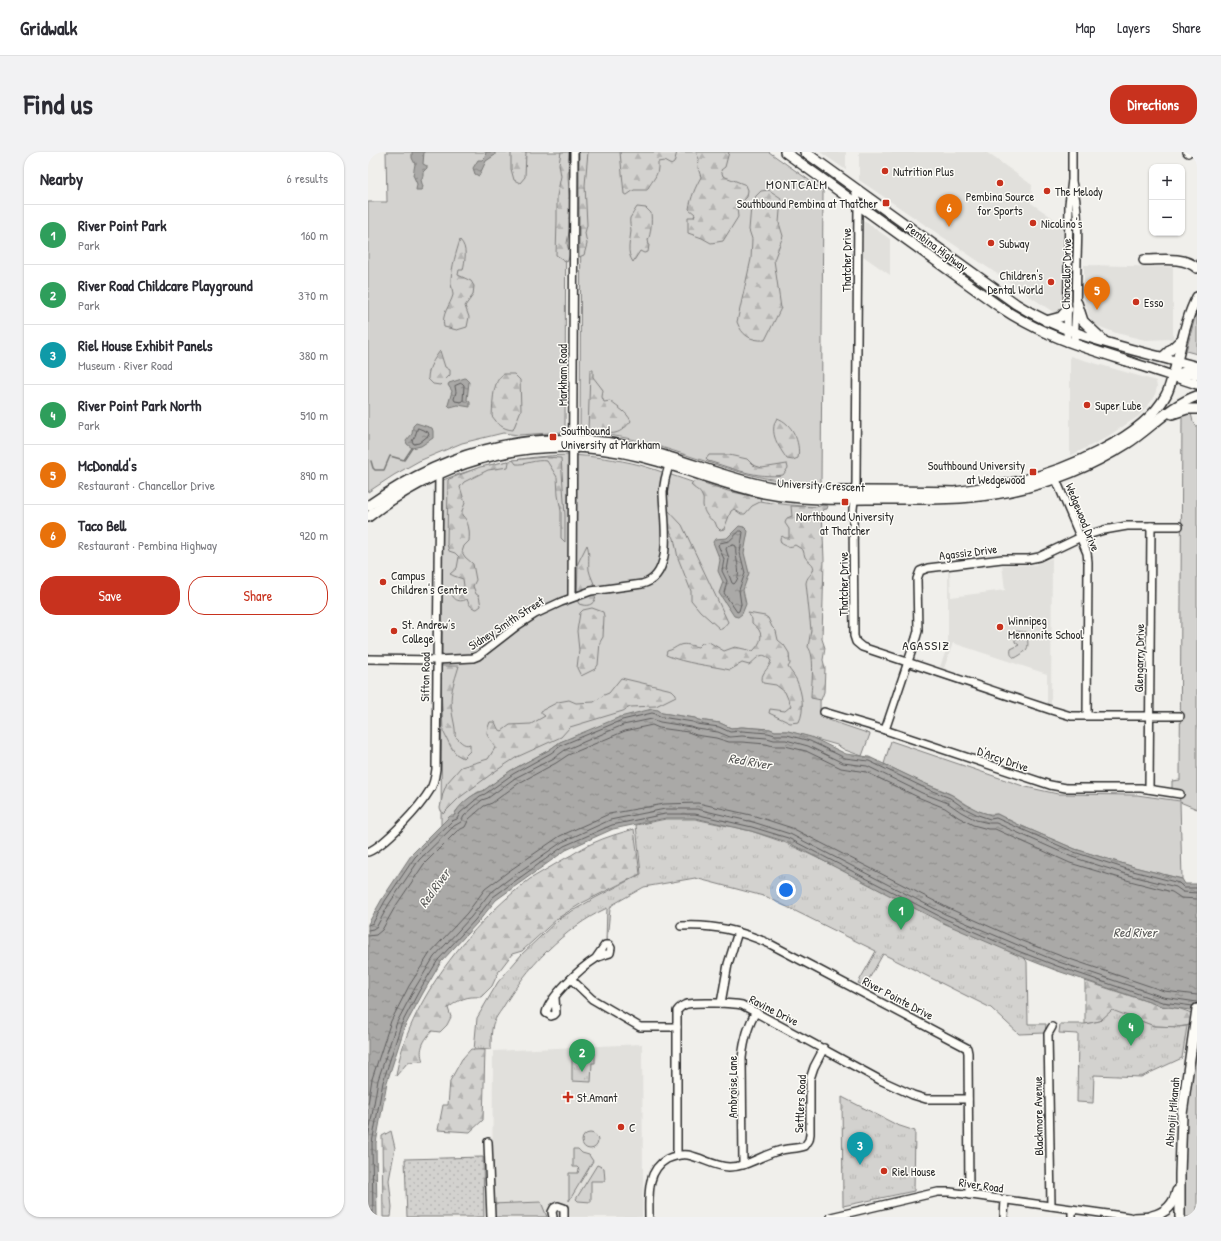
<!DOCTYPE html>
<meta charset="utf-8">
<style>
body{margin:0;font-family:"Patrick Hand",sans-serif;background:#f2f2f3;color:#2b2b33}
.controls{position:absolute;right:12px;top:12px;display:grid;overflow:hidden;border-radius:8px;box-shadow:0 1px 3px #0004}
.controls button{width:36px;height:36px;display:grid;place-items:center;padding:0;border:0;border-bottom:1px solid #e1e1e2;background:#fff;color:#2b2b33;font:20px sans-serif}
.you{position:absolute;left:418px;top:738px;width:14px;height:14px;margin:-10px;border:3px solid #fff;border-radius:50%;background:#1a73e8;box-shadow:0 0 0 6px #1a73e833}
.badge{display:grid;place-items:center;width:26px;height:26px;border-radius:50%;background:#c8321e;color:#fff;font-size:13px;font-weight:700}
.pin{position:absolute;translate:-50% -33px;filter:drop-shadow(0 1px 2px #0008)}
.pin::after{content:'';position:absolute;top:21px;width:14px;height:12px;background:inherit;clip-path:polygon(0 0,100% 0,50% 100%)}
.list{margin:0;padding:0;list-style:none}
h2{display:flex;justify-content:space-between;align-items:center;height:52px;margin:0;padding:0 16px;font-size:17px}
h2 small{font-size:13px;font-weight:400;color:#7c7c81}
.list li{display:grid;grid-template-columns:26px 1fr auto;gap:12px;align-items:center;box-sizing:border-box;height:60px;padding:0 16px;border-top:1px solid #e1e1e2}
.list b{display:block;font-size:15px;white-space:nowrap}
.list p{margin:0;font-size:13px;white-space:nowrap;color:#7c7c81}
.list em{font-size:13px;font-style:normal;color:#7c7c81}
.actions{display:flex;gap:8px;padding:12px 16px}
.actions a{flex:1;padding:9px 0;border:1px solid #c8321e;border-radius:16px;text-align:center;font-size:14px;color:#c8321e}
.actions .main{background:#c8321e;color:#fff}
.map{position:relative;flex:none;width:829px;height:1065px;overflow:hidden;border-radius:16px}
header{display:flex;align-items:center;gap:24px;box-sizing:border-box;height:56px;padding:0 20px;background:#fff;border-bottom:1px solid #e1e1e2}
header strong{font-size:19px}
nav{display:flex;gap:22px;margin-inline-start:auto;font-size:14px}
.intro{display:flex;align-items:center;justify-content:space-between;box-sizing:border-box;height:96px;padding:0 24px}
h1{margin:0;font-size:28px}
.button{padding:10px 18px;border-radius:16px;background:#c8321e;color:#fff;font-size:14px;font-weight:700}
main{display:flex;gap:24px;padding:0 24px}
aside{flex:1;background:#fff;border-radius:16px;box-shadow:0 1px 3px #0004}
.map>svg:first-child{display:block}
.built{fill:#e1e0dc}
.grass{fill:#d3d2cf;stroke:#7f7e7d}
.forest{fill:url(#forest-firs);stroke:#7f7e7d}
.park{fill:url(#park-tufts);stroke:#7f7e7d}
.garden{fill:url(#garden-dots);stroke:#7f7e7d}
.water{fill:url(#water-ripples);stroke:#777775}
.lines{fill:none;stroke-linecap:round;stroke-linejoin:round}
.shore{stroke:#5e5d5d;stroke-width:1}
.stream{stroke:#777775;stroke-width:1.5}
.minor-casing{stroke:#2b2b2b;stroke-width:10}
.major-casing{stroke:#2b2b2b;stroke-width:12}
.minor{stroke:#fdfcf7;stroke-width:7}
.major{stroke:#fdfcf7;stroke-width:9}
.poi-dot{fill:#c8321e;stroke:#fdfcf7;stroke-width:1.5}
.labels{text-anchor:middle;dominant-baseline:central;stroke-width:3;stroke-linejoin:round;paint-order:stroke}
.poi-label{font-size:12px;fill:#2b2b2b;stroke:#fdfcf7;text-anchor:start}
.street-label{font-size:12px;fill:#2b2b2b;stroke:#fdfcf7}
.neighbourhood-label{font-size:13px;letter-spacing:1px;fill:#2b2b2b;stroke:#fdfcf7}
.water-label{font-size:13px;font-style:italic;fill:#575756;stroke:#fdfcf7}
</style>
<header>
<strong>Gridwalk</strong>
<nav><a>Map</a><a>Layers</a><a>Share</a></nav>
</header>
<div class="intro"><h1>Find us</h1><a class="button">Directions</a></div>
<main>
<aside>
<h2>Nearby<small>6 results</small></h2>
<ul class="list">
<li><span class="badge" style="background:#2e9e5b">1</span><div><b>River Point Park</b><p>Park</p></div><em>160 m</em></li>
<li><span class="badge" style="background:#2e9e5b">2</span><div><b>River Road Childcare Playground</b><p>Park</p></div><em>370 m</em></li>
<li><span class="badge" style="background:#0f9aa8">3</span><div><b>Riel House Exhibit Panels</b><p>Museum · River Road</p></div><em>380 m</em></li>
<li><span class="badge" style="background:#2e9e5b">4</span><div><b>River Point Park North</b><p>Park</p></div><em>510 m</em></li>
<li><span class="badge" style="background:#e8710a">5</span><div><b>McDonald's</b><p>Restaurant · Chancellor Drive</p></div><em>890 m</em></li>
<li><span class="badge" style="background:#e8710a">6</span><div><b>Taco Bell</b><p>Restaurant · Pembina Highway</p></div><em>920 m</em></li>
</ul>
<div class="actions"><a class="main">Save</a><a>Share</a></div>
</aside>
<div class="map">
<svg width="829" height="1065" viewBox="0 0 829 1065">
<defs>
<pattern id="forest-firs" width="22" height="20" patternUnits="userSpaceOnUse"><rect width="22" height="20" fill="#d3d2cf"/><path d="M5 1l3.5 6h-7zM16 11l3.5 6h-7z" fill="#b5b4b2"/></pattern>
<pattern id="park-tufts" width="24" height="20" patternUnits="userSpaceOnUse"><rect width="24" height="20" fill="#d3d2cf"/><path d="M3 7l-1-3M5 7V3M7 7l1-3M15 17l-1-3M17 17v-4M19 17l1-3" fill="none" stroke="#b5b4b2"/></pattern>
<pattern id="garden-dots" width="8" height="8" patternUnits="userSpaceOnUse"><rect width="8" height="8" fill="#d3d2cf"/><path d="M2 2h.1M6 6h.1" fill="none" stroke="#b5b4b2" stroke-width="1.8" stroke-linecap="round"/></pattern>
<pattern id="water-ripples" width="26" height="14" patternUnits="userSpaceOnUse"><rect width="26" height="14" fill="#aaa9a7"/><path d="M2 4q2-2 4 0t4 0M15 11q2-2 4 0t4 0" fill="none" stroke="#8b8a88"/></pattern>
</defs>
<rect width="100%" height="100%" fill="#f0efeb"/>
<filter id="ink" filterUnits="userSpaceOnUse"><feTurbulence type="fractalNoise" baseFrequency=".025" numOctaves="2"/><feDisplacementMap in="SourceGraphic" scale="8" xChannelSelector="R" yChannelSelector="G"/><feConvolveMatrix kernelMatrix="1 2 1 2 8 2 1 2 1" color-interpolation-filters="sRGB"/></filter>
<g filter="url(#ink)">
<g class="built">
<path d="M452,0H478V18Z"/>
<path d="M491,0H618L664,33L663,51L695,73L694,155L692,158L688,162L491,28Z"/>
<path d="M495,68L522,87V123L495,104Z"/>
<path d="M716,113L805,115V187L777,188L748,181L727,173L721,164L716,145Z"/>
<path d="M702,204L788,229L789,235L786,246L771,264L734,288L702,304Z"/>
<path d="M684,406L683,552L679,551V522L585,491L576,516L572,515L580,493V420H582L583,445L637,438L634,413H666Z"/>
<path d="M274,892L275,1027L274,1065H124L125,899Z"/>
</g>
<g class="grass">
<path d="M18,0H198L197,280L150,283L135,281L94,291L51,309L26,323L0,340V50H19Z"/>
<path d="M213,0H401L455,38L453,331C433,331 412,329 392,325C352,316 314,300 275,290C254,284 233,282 212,280Z"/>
<path d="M590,119L601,124L664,166L663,167L649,161Z"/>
<path d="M829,158V202L818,199Z"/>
<path d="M823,261L825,270L829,274V657L812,650L814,727L766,715L707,697L649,672L629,662C611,664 598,651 584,643C576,638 567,636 558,632C544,627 530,618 516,612L523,589L658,635L690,642L769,643L812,649L811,645L804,636V629L812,628L814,264Z"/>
<path d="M200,303C224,304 249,307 272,313C310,324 347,340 386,348C408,352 430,354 453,355L452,565L502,582L494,604L477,598L469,593L420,579H407L402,577L374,575L363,576L352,571L330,568L327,566L294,561L290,558L192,590L181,598L142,619L115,639L110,640L100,647L88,659L86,664L73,674L75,328C116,312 156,304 200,303Z"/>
<path d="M829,889V1065H816L817,991L822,923Z"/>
<circle cx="222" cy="989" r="8"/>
<path d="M205,997H210L214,1001L221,1003L225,1009L201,1049V1021H210L211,1017L209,1015H205Z"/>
<path d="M229,1013L236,1016L237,1029H223V1050L210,1049L208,1047Z"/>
<path d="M173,1050L179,1065H125L124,1052Z"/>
</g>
<g class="forest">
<path d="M143,0H158L157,25L152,31L146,28L143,17Z"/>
<path d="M193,0H201L200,24L203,70L199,91L200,96L202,99L201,106L199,110L188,103L189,68V44L193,24L191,12Z"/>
<path d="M211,0H220L217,33L219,73L217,81L219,92L216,103L211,105Z"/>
<path d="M252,0H309L306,11L303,13L296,9L290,10C291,25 285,26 279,38H266L259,43L256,42Z"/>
<path d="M328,0H361L357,15L353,18L355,24L378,33L380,38L379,45L369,55L370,65L355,89L343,91L334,86L320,81V65H326L327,62L321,57C323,45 327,36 333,25L330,16L331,7Z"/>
<path d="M401,38L413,46L411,71L415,84L406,108L413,156L397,188C382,189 374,183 369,170L383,107L384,87L381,78L383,54L388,44L393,39Z"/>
<path d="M269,55L278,56L283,61C284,68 283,82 280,88L281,93L280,100L276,101L272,99L265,110C258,100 262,90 263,79C263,75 261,70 262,66C264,62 267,59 269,55Z"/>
<path d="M92,88C100,96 97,108 95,118H91L90,123L103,129L106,134L105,143L97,154L101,165L99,175L89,178L76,175C73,162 82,154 85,143C85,138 82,132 83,127C84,114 88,101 92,88Z"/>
<path d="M72,199L77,215L82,218V223L72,233L65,232L60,227C60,216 66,207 72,199Z"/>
<path d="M222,218H225V225L235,238L234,245L236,250L242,249C251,257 258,259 263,269C259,274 253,280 247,281C245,282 222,281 220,280Z"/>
<path d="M136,222H146L152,228L153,258L145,278C134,277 130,272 124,264C125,252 124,228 136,222Z"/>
<path d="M409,266C424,271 433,290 430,306L425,308L419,307C411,295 400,281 409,266Z"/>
<path d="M341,303H361L379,307L385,313L394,316L419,312L420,316L415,323C389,327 364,316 340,309L338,307Z"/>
<path d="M177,305L193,306L197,363V390L193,386V359L190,343L189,325L179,309C167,307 158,313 148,312L145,308Z"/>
<path d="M140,309L141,310L140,315L120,318L96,330L92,335L97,351L94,359V363C101,369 102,380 101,389L96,394L94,400L97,405L105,412L108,428L105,434L108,442L111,444L113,454L109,457C103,456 101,453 99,447C90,452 82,446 84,436L93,439L96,434L95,427L86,424L82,422L89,416L91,405L87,401L81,399L79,392L80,328L81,327L112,315Z"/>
<path d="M330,329L360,339L393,346L392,350L384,354L377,362H373L366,357L363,359L356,377L352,378L349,375L347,370C340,366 336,361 335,353C335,349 336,347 334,344C332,338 326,337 323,333L325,330Z"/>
<path d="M455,353L460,354L459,357L454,358L456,408L454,487L457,496L455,508L457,516L456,540L453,548L443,546C443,534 448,504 440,495L443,478L438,431C439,425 442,424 445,419C448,412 440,410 437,405C436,403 436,400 435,398L427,393C422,396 417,394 413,391L412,387L414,384L417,386H421V377L417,371L419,366L424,364L423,354L448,355Z"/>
<path d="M299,357L314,373L360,470L354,477H352L332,459L323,448V439L310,406L306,386L298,372Z"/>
<path d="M219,393C222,400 220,410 221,418C222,424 227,432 228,438C229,451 222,456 211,452L209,448L210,411Z"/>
<path d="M224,456L235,460L236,464L235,485L232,490L230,513L227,517L213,524L209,516L211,498L209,479L212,461L215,458Z"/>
<path d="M380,461L397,464L400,466L404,475L408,479L410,488L416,493L421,501L422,512L420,515C423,520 427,524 429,529C434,541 437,558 431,570L422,571L401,561L402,557L417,559L423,554L417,540L408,533L395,531C391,521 401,518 403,509C394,497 389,507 381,513L374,511L362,518C341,513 318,512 298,503L299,499C305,498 307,495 312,493C317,491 325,494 330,495L334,491L341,490L356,499L367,495L385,499C390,494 396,486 391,478C390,476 386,473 384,471V467Z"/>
<path d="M72,514H91C86,531 81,541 84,560C85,568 88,576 87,584C91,588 96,595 102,592V599L95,606L88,602L83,595L75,579Z"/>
<path d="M253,526L304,538L308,542V544L288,554L262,555L255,559L202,575L193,585L149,605L126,620L91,646L75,662L72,656L75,641L79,631L93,615L120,607L127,596C122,582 115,588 122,570H127L130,577L134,579L142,573L163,572L177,564L173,561V559L190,550L201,548L208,551L226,550L236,543L241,541Z"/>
<path d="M266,677L272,722L214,751L190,766L154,799L144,802L131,819L124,834L113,845C98,844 92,847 80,856L83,865L79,873L72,880L64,879C56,888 50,897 55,909L40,910L28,924C39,850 103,772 162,727C173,720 185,714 196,707C206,702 215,695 225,691C238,685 252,681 266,677Z"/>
<path d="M717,829L793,854L810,856L829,863L822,873L810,875L786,874L744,859L732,869L717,872Z"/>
<path d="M103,897L117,898L115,968L102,980L70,978L75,953H80L82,929L94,907Z"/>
<path d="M23,979L27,996L21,1028L24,1055L23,1065H15L14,984Z"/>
</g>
<g class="park">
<path d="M647,479L659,480C660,496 663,497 647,506C643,504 642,502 643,497L651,493L647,490Z"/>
<path d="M298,667H327L383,679L418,691L656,805L659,810L660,872H678L677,881L651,882L623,856L515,802L497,834L490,831L508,799L399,745L327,726L276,735L244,753L242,757L239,788H238L239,756C196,776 158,816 134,857C131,861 127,867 125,872C123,880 123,889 123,897L106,898L109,866L130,830L154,802L192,766L227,746L273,722L268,673Z"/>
<path d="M744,858L786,874L810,875L819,874L814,906L773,925L726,923L725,951L709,950L710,882L691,881L692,872H717L732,869Z"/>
<path d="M204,901H227V911H224L223,930L204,929Z"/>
<path d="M474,945L529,973L547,979L546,1039L475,1054Z"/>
</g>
<path class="garden" d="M115,1005L116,1065H39L37,1007Z"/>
<g class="water">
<path d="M44,0H56L55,12L59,14V16L55,20V24L53,28L55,35L53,38H48L49,32L45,23L47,12L44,6Z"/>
<path d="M118,0H127V3L118,9L111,24L107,22L105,16L110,8H114L117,5Z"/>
<path d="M97,226L101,230L99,248L102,250V255L90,253L82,255L80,253L84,239L80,233L81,231Z"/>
<path d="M48,271L64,276L65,279V286L53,294L44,296L39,292L38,289L44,282L45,274Z"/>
<path d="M371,374L376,375L380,379L376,401L381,421L375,438L378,452L374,462L370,465L366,464L351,441L355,430L350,419L352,408L345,390L347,387L359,386Z"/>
<path d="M284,557L290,558L294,561L327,566L330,568L352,571L363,576L374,575L402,577L407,579H420L443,585L478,602L501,605L558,632L584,643L597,652L611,659L623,663L629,662L649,672L707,697L766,715L814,727L817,732H829V859L793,854L687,818L649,803L573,770L419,690L383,679L327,666H298L245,677L198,698L128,748L110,770L73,810L55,841L37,874L19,930L8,991L9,1065H0V772L14,747L44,702L82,664H86C89,654 105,641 115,639L142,619L181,598L192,590L252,565Z"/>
</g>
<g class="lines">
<g class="shore">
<path d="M94,231L96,233L95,249L93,250L87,249L86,247L88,240L87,234Z"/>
<path d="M50,276L60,280L61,283L51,291L46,292L44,289L47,284Z"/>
<path d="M372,379H374L375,380L372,401L377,421L371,438L373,452L371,459L369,460L356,441L359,429L354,419L356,407L350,393L352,391L361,389Z"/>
<path d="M366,393L368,394C366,407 376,422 366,432L364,431L359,418L361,407L358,397L359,395Z"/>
<path d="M0,773L5,771L17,749L47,705L84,669L89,667L92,661L112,644L117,642L145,622L183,601L194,593L254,568L284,561L288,562L293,565L325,570L329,572L351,575L362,580L374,579L400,581L407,583H419L442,589L477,606L501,609L557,636L582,646L596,656L610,663L622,667L628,666L706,700L765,719L811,731L816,736H829"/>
<path d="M0,778L5,777L9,774L21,752L51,708L86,674L93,670L96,664L114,648L120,646L147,626L186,606L197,598L255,573L284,567L292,570L323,575L329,577L350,580L362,585L374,584L399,586L406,588H418L440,594L475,611L499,614L554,641L580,651L593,660L608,668L621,671H628L704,705L764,724L808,735L815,740L829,741"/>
<path d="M0,784L8,783L14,778L27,755L56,712L89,679L97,675L101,667L116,654L124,651L151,631L188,611L200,603L257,579L284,573L291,576L320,580L328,583L348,586L361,590H374L398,592L405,594H417L438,599L473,616L498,620L552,646L577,656L590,665L605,673L620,677H627L702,711L762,729L804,740L813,746L829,747"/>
<path d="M0,952L4,927L23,869L41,834L62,801L99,761L117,737L141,719L192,684L241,662L296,652L330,651L387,664L424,676L580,756L654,789L693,804L796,839L829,843"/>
<path d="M0,987L10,928L29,870L47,836L66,805L103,765L121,742L145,724L194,690L242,668L297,657H329L385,670L422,682L577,762L652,794L691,810L795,845L829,850"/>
<path d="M5,1065L4,991L15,930L33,873L51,839L70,808L107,768L125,745L196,694L244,673L297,662H327L384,675L420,686L575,766L650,799L689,814L794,850L825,854"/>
</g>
<path class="stream" d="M3,309L5,316L7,318H16L22,304L36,308L44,296"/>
<defs>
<g id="minor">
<path d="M819,0L820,1"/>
<path d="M704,30C711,55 710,82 709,107C709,135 708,164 706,192"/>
<path d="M487,36L490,52L488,331L485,357L486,484L488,490L494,495L683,558L703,564H812"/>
<path d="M699,190L701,52L704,28V0"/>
<path d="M686,323L719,401L720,410L719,563"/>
<path d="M204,445L206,0"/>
<path d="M0,507L69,508L105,506L110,504L150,473L167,462L193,450L223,439L274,432C308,424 295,366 295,340C296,331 298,322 301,313"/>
<path d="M456,560L517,578L682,633L698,636H773L812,642"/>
<path d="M517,578L548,486L550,479L549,427L552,419L560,416L634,407H661L671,405L713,385L736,378L759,374H811"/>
<path d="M781,637L783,374"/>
<path d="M0,700C17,693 52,655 62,638C66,632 67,625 68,617L71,321"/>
<path d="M313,774C346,772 373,779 402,792L599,896L600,901L601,1043"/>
<path d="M203,827L224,847L272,875H309"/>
<path d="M187,846L188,861L186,863L183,864L178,861C181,845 214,815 227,807C231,804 237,803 242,801L243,796L241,793H237L228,806"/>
<path d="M353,851L360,812L370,780"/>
<path d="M120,990L123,1065"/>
<path d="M309,1003V859C312,855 315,853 319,852C330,850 364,851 374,853L512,928L545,943L558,947H600"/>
<path d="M375,1013L374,906C376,889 379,874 388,860"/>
<path d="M683,1054L680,882L684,875"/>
<path d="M185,1065L184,1060L186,1056L190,1054L196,1056V1065"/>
<path d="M281,1065C281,1044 278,1019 299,1007C306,1004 313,1002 320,1003C335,1006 345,1014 361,1015C379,1015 394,1003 410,999C419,996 429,997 437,994L441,988L442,982V927L446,915L456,896"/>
<path d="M463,1065L570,1040H582L761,1065"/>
<path d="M636,1065L637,1048"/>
<path d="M704,1065V1057"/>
<path d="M766,1065L788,1064"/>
</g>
<g id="major">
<path d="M417,0L632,155C674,183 711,194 759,209C782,217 805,224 829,232"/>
<path d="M437,0L648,152C703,187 767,197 829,215"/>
<path d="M776,108C792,108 816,104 829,116"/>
<path d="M709,151L715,169L735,188"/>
<path d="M678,169L693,165L700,157"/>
<path d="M795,205L814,187"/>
<path d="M804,224L816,220L829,222"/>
<path d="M804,262L819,257H829"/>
<path d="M0,354C83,295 177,272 277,298C320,309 360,327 403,335C434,340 464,339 495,339C525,339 556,339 586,340C608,337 630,334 652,329C697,318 776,286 798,243C802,236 803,228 806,220C813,196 817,168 829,145"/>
<path d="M0,365C79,303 176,280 274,305C315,315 354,333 396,341C437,349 478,347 519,347C547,347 575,348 603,345C659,340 713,321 760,291C783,276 803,253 829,244"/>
<path d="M784,1064C797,1061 806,1054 809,1039"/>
<path d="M812,1065V1022L814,962L829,857"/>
</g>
</defs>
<use href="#minor" class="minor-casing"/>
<use href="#major" class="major-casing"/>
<use href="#minor" class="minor"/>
<use href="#major" class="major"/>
</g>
</g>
<g class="poi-dot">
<circle cx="517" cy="19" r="4"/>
<circle cx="632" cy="31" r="4"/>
<circle cx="679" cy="39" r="4"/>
<rect x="514" y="47" width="8" height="8" rx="2"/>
<circle cx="665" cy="71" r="4"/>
<circle cx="623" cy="91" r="4"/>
<circle cx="683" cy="130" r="4"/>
<circle cx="768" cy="150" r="4"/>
<circle cx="719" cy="253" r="4"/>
<rect x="181" y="281" width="8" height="8" rx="2"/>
<rect x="661" y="316" width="8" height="8" rx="2"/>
<rect x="473" y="346" width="8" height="8" rx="2"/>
<circle cx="15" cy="430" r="4"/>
<circle cx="632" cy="475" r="4"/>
<circle cx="26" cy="479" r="4"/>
<path d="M198 939h4v4h4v4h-4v4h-4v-4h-4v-4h4z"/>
<circle cx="253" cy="975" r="4"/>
<circle cx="516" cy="1019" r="4"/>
</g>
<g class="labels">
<g class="poi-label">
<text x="525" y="19">Nutrition Plus</text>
<text x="687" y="39">The Melody</text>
<text x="632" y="44" text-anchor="middle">Pembina Source<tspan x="632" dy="14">for Sports</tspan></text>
<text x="510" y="51" text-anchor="end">Southbound Pembina at Thatcher</text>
<text x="673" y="71">Nicolino's</text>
<text x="631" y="91">Subway</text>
<text x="675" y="123" text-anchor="end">Children's<tspan x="675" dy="14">Dental World</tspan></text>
<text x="776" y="150">Esso</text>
<text x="727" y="253">Super Lube</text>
<text x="193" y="278">Southbound<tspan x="193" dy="14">University at Markham</tspan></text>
<text x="657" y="313" text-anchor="end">Southbound University<tspan x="657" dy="14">at Wedgewood</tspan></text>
<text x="477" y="364" text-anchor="middle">Northbound University<tspan x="477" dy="14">at Thatcher</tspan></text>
<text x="23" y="423">Campus<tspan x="23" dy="14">Children's Centre</tspan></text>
<text x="640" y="468">Winnipeg<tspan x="640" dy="14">Mennonite School</tspan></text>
<text x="34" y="472">St. Andrew’s<tspan x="34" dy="14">College</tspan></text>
<text x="209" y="945">St.Amant</text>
<text x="261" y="975">C</text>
<text x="524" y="1019">Riel House</text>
</g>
<g class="street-label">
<text transform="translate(569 95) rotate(36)">Pembina Highway</text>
<text transform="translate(478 108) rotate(-90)">Thatcher Drive</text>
<text transform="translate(698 122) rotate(-89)">Chancellor Drive</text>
<text transform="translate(194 223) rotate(-90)">Markham Road</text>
<text transform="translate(453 333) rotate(3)">University Crescent</text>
<text transform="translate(715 365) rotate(68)">Wedgewood Drive</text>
<text transform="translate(600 400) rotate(-7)">Agassiz Drive</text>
<text transform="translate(475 432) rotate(-90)">Thatcher Drive</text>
<text transform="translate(138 471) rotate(-33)">Sidney Smith Street</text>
<text transform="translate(771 506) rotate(-89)">Glengarry Drive</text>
<text transform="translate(57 525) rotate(-89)">Sifton Road</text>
<text transform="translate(635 607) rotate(19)">D'Arcy Drive</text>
<text transform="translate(530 846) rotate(28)">River Pointe Drive</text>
<text transform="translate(406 858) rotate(27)">Ravine Drive</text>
<text transform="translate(364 935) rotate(-90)">Ambroise Lane</text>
<text transform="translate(432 952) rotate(-87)">Settlers Road</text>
<text transform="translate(804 960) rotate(-85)">Abinojii Mikanah</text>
<text transform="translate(670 964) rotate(-91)">Blackmore Avenue</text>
<text transform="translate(613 1033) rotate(8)">River Road</text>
</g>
<g class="neighbourhood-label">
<text x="429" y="32">MONTCALM</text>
<text x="558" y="493">AGASSIZ</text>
</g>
<g class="water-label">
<text transform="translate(382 609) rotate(10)">Red River</text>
<text transform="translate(66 736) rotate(-54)">Red River</text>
<text x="767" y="780">Red River</text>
</g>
</g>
</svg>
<div class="controls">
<button>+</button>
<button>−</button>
</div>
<div class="you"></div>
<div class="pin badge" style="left:533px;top:778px;background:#2e9e5b">1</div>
<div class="pin badge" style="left:214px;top:920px;background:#2e9e5b">2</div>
<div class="pin badge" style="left:492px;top:1013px;background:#0f9aa8">3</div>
<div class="pin badge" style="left:763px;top:894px;background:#2e9e5b">4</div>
<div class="pin badge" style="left:729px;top:158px;background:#e8710a">5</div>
<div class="pin badge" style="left:581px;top:75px;background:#e8710a">6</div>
</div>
</main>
